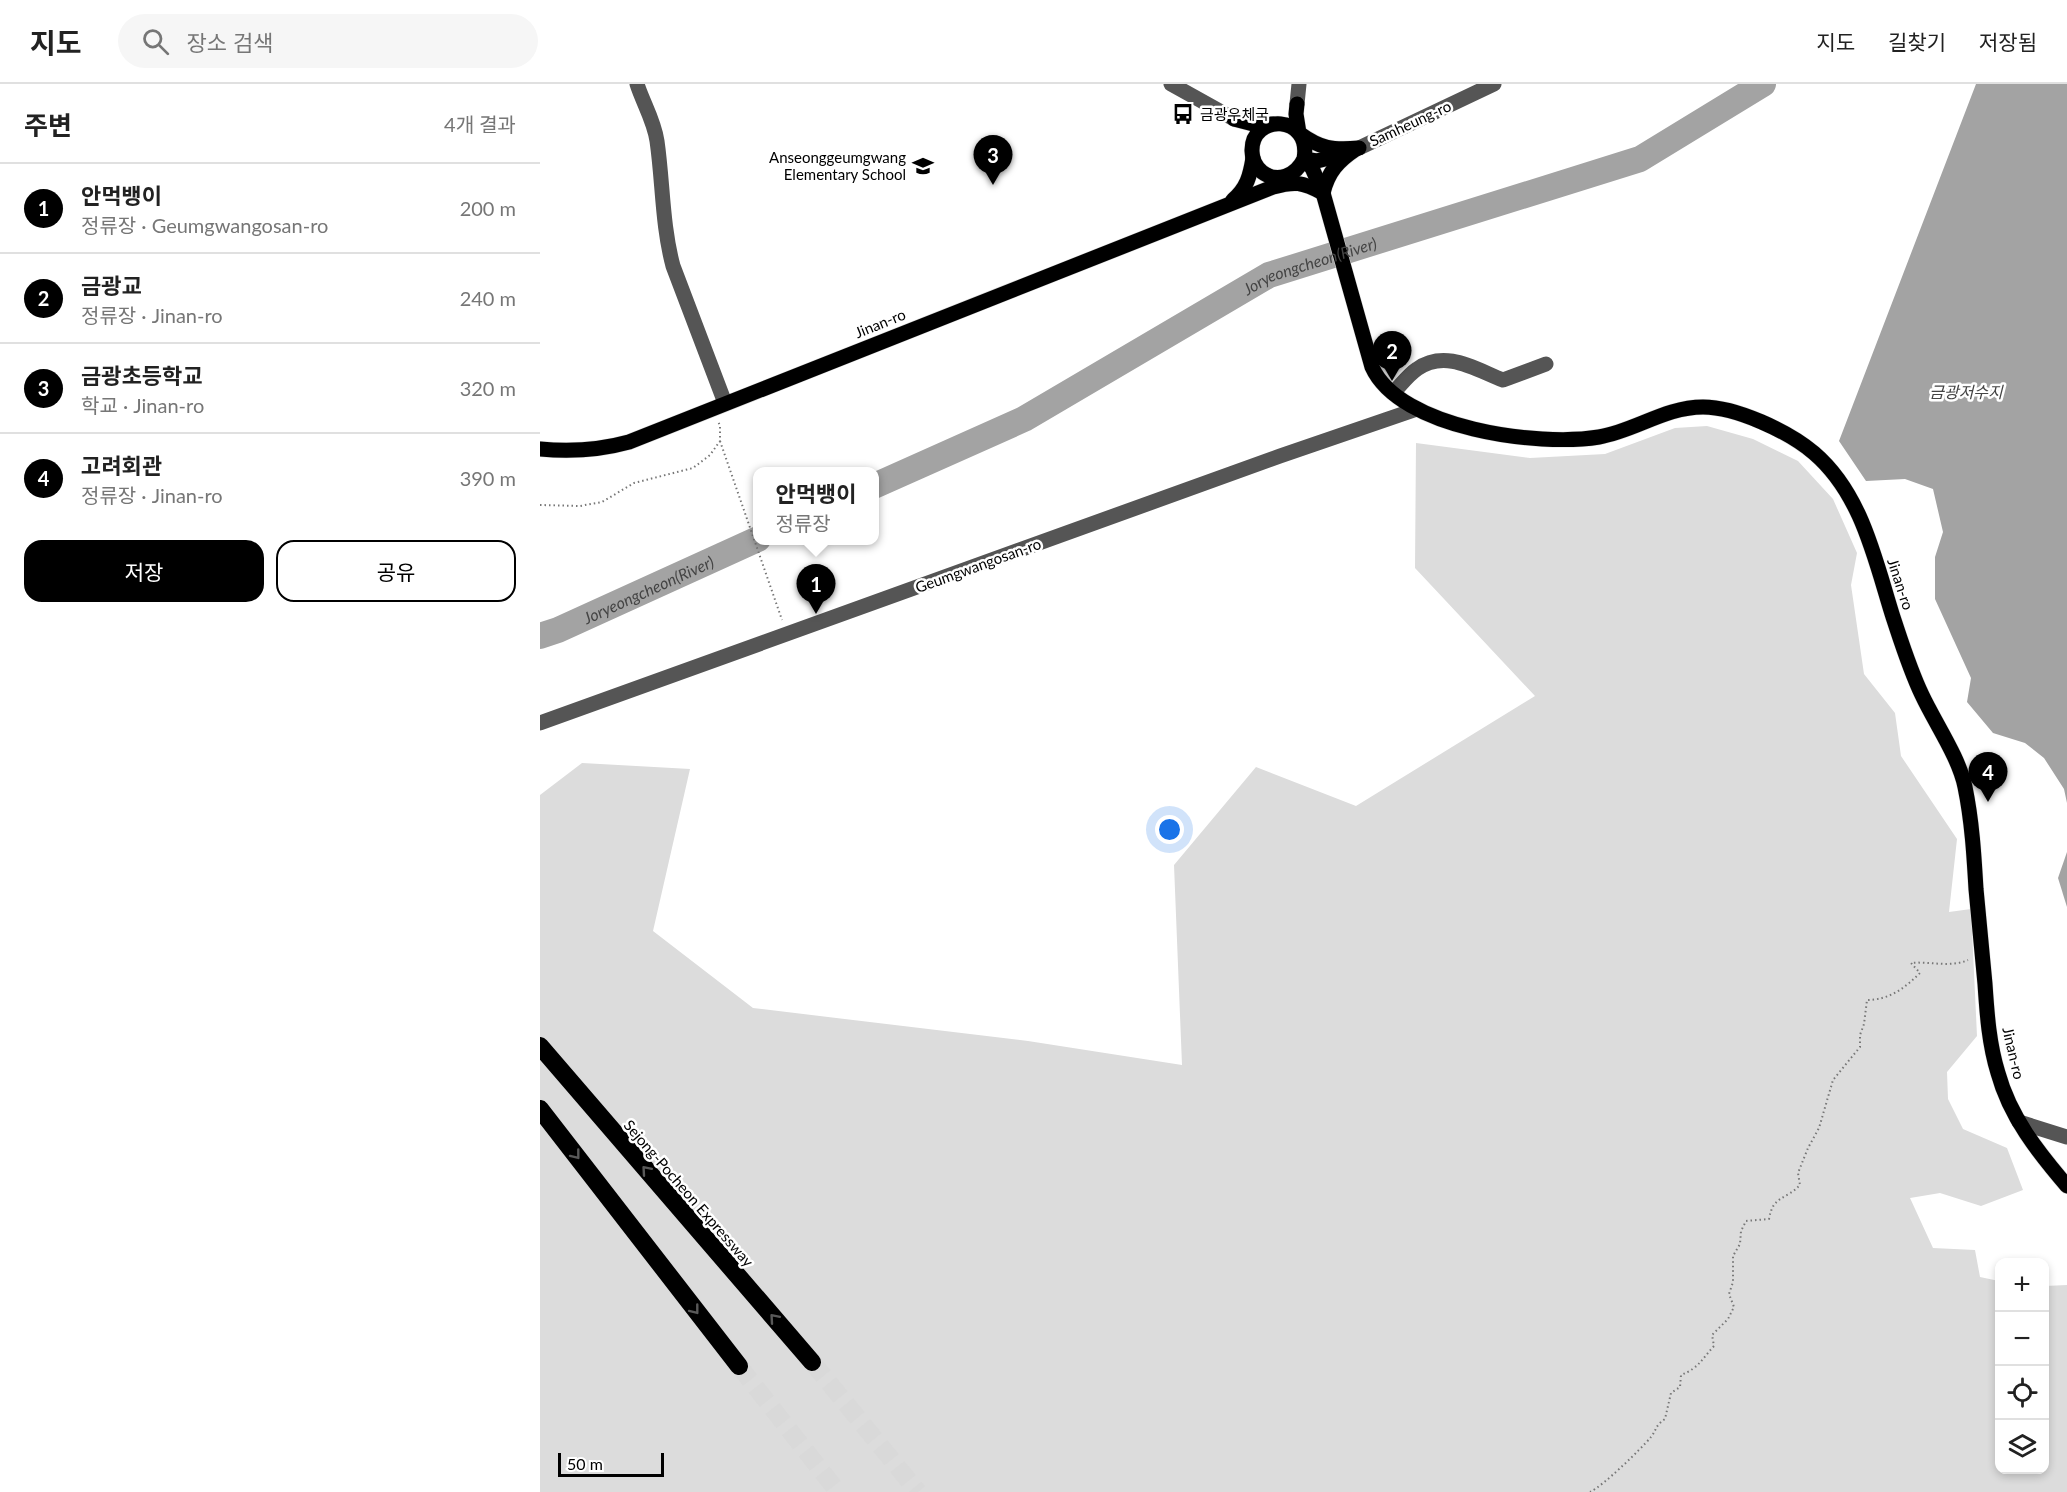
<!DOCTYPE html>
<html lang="ko">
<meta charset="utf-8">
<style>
body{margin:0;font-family:Lato,"Noto Sans KR",sans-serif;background:#f6f6f6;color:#222}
.controls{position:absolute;right:18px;bottom:18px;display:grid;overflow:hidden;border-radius:12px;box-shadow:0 3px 9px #0003}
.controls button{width:54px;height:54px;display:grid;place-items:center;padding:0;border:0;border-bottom:2px solid #e0e0e0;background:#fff;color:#222;font:30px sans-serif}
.scale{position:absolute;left:18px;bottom:15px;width:106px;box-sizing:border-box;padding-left:6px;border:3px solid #000;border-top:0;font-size:16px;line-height:21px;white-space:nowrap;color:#000;-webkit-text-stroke:4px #fff;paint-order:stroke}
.you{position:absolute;left:630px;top:746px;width:21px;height:21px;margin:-15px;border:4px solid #fff;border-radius:50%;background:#1a73e8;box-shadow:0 0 0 9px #1a73e833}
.badge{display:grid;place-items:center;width:39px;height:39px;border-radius:50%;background:#000;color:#fff;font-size:20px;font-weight:700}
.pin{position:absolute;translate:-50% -50px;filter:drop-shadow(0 2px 3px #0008)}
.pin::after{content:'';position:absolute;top:32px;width:21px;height:18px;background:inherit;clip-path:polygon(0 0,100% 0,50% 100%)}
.popup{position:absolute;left:213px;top:383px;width:126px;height:78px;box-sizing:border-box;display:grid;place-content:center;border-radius:12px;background:#fff;filter:drop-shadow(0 2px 4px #0005);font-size:20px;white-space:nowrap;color:#767676}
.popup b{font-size:22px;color:#222}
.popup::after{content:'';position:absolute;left:50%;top:100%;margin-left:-12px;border:12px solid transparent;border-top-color:#fff}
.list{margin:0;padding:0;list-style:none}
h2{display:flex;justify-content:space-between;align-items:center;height:78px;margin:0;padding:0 24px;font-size:26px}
h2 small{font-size:20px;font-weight:400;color:#767676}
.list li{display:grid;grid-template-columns:39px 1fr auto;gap:18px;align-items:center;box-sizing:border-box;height:90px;padding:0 24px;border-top:2px solid #e0e0e0}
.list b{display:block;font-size:22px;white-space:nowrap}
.list p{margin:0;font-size:20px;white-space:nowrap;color:#767676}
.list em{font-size:20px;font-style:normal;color:#767676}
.actions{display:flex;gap:12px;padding:18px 24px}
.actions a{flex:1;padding:14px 0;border:2px solid #000;border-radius:18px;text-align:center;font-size:21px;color:#000}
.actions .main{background:#000;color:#fff}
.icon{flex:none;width:33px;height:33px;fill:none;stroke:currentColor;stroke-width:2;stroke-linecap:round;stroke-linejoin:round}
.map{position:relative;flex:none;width:1527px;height:1408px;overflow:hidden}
header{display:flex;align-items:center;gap:36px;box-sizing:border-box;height:84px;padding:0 30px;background:#fff;border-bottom:2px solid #e0e0e0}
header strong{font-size:28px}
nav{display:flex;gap:33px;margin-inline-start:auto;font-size:21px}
.search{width:420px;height:54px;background:#f6f6f6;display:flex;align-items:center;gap:15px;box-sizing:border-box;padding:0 21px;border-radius:33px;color:#767676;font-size:22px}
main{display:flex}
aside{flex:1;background:#fff}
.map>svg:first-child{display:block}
.green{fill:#dcdcdc}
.water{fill:#a3a3a3}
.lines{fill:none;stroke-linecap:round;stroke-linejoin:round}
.river{stroke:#a3a3a3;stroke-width:26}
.highway-tunnel{stroke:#d9d9d9;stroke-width:18;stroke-dasharray:18 9;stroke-linecap:butt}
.major-casing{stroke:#dbdbdb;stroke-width:16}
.highway-casing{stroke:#dbdbdb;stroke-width:20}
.path{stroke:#777;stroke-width:2;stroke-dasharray:1.5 3;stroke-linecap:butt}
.minor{stroke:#555;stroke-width:15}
.major{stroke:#000;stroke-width:15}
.highway{stroke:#000;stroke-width:18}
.oneway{stroke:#595959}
.labels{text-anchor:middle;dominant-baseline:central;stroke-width:5;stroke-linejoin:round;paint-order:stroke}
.poi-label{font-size:15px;fill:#000;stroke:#fff;text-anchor:start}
.street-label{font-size:15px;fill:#000;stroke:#fff}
.water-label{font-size:16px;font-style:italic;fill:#444;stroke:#fff}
</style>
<header>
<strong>지도</strong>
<div class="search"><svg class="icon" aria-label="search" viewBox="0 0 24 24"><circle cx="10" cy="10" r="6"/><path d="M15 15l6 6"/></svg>장소 검색</div>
<nav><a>지도</a><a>길찾기</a><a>저장됨</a></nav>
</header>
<main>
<aside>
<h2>주변<small>4개 결과</small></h2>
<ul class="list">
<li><span class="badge">1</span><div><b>안먹뱅이</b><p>정류장 · Geumgwangosan-ro</p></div><em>200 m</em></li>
<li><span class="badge">2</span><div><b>금광교</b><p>정류장 · Jinan-ro</p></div><em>240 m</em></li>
<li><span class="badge">3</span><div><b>금광초등학교</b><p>학교 · Jinan-ro</p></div><em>320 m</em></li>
<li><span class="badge">4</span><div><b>고려회관</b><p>정류장 · Jinan-ro</p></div><em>390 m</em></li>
</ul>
<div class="actions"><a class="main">저장</a><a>공유</a></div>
</aside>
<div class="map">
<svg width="1527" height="1408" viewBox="0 0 1527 1408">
<rect width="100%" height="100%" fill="#fff"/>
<path class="green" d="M1167,342L1213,355L1258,377L1293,415L1317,469L1311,501L1324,590L1355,629L1361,672L1417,755L1409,828L1431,825L1437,952L1407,988L1408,1015L1423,1045L1467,1064L1483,1106L1441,1122L1400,1109L1370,1114L1393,1164L1435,1166L1440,1193L1459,1197L1460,1386H1504L1505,1202L1527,1201V1408H0V711L42,679L150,685L113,847L213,924L488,957L642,981L634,781L716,683L816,722L995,612L875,484L876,359L990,374L1065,370L1135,344Z"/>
<g class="water">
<path d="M1436,0H1527V719L1524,705L1504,674L1485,659L1453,649L1427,618L1431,594L1395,515V473L1403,448L1393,405L1365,395L1326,397L1299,357Z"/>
<path d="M1527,768V823L1518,794Z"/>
</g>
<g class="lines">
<g class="river">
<path id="s1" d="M334,402L484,335L729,191L1100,75L1223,0"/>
<path id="s2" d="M0,552L18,546L218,455"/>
</g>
<g class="highway-tunnel">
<path d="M272,1278L378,1408"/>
<path d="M199,1282L298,1408"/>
</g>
<defs>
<g id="major">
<path d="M757,20L756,30L759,49C781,65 792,66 819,64"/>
<path d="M694,35L721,42L732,40"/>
<path d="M764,75C756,91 738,100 722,88C716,83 712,75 712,67C711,29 772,30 764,75L772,84L783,109L832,283C860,345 999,363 1059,353C1095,347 1125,323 1163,323C1196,323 1248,347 1274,369C1322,410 1335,476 1353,533C1362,560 1370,586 1382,611C1395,639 1419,673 1425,703C1432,737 1434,771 1436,805C1439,837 1442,869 1445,900C1447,930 1449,960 1458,989C1470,1033 1498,1068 1527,1102"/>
<path d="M764,75L777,77L805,70"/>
<path d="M783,109C788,88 798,77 816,65"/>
<path d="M693,116C707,104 710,92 713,74"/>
<path d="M0,365C31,368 60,366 89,358L733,103C755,97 762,98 783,109"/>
</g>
<g id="highway">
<path d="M0,962L272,1278"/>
<path d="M0,1025L199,1282"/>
</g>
</defs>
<use href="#major" class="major-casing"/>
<use href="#highway" class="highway-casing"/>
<g class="path">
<path d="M180,357L242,536"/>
<path d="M0,421L40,422L62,418L94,399L153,384L170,371L180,357V342L178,337"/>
<path d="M1050,1408C1063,1402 1101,1365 1111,1353C1117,1345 1115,1342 1125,1335L1131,1309L1140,1303L1141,1291C1160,1283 1161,1276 1174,1262L1172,1251L1188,1235L1194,1223L1189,1210L1193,1198V1172L1200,1160L1201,1147L1206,1137L1229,1135C1233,1111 1246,1116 1260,1101L1258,1089L1268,1064L1279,1044L1293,996L1320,963V951L1324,940L1327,916C1349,916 1365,904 1380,889L1371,879C1390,877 1410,884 1428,876"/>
</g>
<g class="minor">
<path d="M97,0C103,19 114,36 117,57C123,99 122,141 133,182L185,319"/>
<path d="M631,0L694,35"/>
<path d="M757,20L759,0"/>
<path d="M819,64L954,0"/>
<path d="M853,309C861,301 868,291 877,285C905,265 935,285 963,296L1006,280"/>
<path d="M0,639L740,372L877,325"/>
<path d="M1479,1038L1527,1053"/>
</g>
<use href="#major" class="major"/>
<use href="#highway" class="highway"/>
</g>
<defs><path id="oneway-chevron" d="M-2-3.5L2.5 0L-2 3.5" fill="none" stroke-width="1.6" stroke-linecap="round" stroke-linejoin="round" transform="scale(1.5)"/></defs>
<g class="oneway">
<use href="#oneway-chevron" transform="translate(36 1071) rotate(52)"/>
<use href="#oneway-chevron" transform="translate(106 1086) rotate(-131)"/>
<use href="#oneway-chevron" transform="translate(155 1226) rotate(52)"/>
<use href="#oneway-chevron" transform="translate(234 1234) rotate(-131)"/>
</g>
<defs>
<symbol id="bus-bare" viewBox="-9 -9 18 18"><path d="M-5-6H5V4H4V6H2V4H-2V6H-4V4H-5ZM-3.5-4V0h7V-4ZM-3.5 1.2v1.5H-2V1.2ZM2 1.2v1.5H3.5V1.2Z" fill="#000" stroke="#fff" stroke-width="2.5" paint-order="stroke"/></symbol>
<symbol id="school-bare" viewBox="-9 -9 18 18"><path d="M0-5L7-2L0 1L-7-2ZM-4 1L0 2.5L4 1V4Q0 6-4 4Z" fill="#000" stroke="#fff" stroke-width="2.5" paint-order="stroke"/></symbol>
</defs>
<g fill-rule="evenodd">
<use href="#bus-bare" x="628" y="15" width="30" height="30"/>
<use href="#school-bare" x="368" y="67" width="30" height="30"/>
</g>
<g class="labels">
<g class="poi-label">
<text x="660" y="30">금광우체국</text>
<text x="366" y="73" text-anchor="end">Anseonggeumgwang<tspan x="366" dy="17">Elementary School</tspan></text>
</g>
<g class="street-label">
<text transform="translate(870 39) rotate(-25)">Samheung-ro</text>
<text transform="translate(340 239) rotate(-22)">Jinan-ro</text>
<text transform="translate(438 481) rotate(-20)">Geumgwangosan-ro</text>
<text transform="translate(1361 500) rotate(72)">Jinan-ro</text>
<text transform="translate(1474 969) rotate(77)">Jinan-ro</text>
<text transform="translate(149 1109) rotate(49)">Sejong-Pocheon Expressway</text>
</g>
<g class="water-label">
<text stroke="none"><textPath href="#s1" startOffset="490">Joryeongcheon(River)</textPath></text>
<text x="1426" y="307">금광저수지</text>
<text stroke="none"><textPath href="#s2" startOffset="118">Joryeongcheon(River)</textPath></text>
</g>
</g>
</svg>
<div class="controls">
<button>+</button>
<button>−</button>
<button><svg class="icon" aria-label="locate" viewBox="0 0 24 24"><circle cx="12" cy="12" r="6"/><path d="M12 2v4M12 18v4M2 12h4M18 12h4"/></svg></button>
<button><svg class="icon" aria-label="layers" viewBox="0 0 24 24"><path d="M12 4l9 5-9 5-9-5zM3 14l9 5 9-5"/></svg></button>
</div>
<div class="scale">50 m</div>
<div class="you"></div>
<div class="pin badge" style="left:276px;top:530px">1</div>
<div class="popup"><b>안먹뱅이</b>정류장</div>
<div class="pin badge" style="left:852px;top:297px">2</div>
<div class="pin badge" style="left:453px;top:101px">3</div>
<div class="pin badge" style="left:1448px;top:718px">4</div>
</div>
</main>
